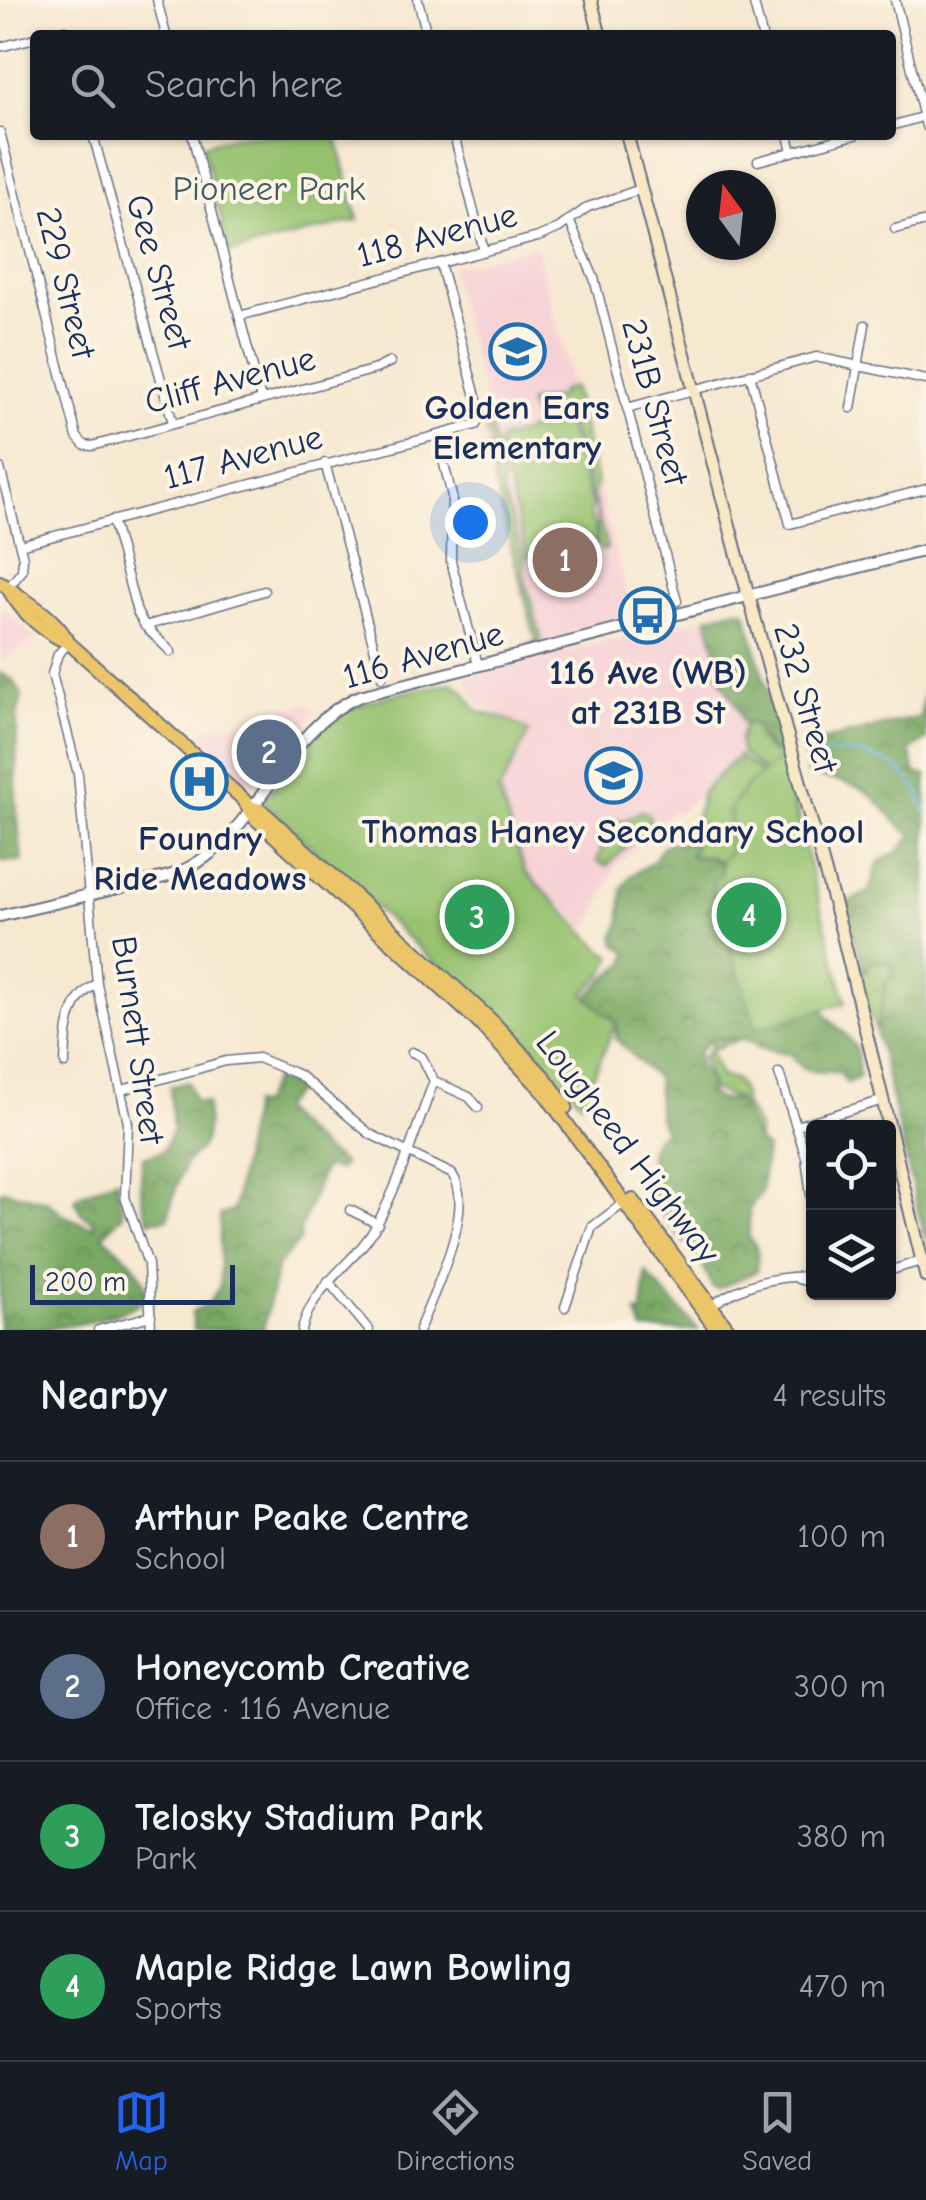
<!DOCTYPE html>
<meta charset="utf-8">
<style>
body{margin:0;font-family:"Comic Neue",sans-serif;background:#20242c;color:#f1f3f6}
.controls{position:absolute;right:30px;bottom:30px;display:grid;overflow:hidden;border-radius:10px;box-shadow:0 2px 8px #0004}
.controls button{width:90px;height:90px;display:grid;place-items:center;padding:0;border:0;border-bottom:2px solid #363941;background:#171b24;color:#f1f3f6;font:50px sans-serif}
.compass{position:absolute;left:686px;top:170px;width:90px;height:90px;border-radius:50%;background:#171b24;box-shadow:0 2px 8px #0004;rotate:345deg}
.scale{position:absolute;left:30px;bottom:25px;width:205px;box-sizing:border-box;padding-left:10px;border:5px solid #1b2f5e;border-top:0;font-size:28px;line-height:35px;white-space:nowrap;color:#1b2f5e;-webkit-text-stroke:8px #fcf5e5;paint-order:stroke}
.you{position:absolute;left:470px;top:522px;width:35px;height:35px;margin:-25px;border:8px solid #fff;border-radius:50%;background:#1a73e8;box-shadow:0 0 0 15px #1a73e833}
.badge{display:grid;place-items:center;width:65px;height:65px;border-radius:50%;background:#2563eb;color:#fff;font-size:32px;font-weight:700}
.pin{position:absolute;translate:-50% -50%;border:5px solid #fff;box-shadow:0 2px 10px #0006}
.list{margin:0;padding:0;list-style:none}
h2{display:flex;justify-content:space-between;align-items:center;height:130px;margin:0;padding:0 40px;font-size:42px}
h2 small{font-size:32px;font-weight:400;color:#9ea1a6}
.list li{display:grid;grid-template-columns:65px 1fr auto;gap:30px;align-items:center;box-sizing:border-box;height:150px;padding:0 40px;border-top:2px solid #363941}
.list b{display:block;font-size:38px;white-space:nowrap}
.list p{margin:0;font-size:32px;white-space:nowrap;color:#9ea1a6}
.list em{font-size:32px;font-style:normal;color:#9ea1a6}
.icon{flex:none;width:55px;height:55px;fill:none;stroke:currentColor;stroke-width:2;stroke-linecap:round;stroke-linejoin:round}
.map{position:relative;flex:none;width:926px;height:1330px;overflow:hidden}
.search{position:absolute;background:#171b24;box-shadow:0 2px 8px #0004;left:30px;right:30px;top:30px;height:110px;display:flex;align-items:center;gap:25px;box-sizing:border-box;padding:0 35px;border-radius:10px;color:#9ea1a6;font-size:38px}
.sheet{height:730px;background:#171b24}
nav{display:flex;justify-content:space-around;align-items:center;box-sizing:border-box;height:140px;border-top:2px solid #363941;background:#171b24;font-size:28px;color:#9ea1a6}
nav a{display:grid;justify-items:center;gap:5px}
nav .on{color:#2563eb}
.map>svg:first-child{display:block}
.built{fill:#f6cfd6}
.grass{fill:url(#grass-tufts);stroke:#587866;stroke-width:2.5}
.forest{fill:url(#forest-crowns);stroke:#4a6c60;stroke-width:2.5}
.park{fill:#96c26f;stroke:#587866;stroke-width:2.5}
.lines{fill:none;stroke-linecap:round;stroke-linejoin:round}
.stream{stroke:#6cb6e5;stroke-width:2.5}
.minor-casing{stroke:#687086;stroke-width:11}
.tertiary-casing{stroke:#687086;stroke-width:14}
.secondary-casing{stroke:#687086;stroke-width:15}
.primary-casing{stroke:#687086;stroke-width:16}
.minor{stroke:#fff;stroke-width:8}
.tertiary{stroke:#fff;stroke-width:10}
.secondary{stroke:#f8e8c3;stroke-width:11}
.primary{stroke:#edc569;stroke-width:12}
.labels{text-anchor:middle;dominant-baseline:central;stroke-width:8;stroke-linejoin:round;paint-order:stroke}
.park-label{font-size:35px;fill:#405b63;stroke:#fcf5e5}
.street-label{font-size:35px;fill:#1b2f5e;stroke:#fcf5e5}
.poi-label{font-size:35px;font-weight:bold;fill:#1b2f5e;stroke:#fcf5e5}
</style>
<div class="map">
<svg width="926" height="1330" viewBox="0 0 926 1330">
<defs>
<pattern id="grass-tufts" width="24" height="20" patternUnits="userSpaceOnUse" patternTransform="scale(2.5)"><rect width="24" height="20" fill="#96c26f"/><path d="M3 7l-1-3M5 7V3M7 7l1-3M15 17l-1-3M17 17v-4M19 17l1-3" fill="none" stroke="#7a9e5e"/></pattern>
<pattern id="forest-crowns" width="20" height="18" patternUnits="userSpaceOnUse" patternTransform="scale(2.5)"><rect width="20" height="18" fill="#78a862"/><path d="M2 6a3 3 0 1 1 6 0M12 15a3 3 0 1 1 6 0" fill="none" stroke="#628954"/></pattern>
</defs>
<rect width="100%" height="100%" fill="#fcf5e5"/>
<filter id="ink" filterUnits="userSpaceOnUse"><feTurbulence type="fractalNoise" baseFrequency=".01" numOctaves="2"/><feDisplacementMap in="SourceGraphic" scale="20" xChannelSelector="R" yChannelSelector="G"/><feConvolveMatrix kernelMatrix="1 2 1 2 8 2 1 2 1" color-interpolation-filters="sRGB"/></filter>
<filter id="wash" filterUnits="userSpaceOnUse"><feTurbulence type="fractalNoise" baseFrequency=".0048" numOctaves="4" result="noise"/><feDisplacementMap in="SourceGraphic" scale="40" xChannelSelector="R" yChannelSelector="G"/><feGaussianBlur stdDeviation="2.25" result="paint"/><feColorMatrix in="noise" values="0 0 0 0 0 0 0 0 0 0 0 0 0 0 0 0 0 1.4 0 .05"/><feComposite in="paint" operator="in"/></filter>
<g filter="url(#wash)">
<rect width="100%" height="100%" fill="#f7e8d0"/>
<g class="built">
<path d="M536,246L633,619L535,644L480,431L488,426L490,418L450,272L453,267Z"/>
<path d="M0,605L36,639L0,662Z"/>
<path d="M729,611L776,733L742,752L678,814L673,810L616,867L588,930L525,871L498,792L528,732L476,702L465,677Z"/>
<path d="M306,703L316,711L257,782H246L187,735Z"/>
</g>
<g class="grass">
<path d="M573,387L597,481L593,494L607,548L603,551L597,544V514L570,425L563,420L535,424L528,403L561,396L560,391Z"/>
<path d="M485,427L491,428L503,482L501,488L525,563L523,571L542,642L524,647L536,641L486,449L491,447Z"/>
<path d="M745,723L753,724L766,749L781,753L783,750L804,841L766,773L742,754L739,742Z"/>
<path d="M738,756L764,775L779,832L721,866L720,862L710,857L689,855L694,845L687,842L693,831L702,792Z"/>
<path d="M642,811L649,815L650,823L607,866L597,862L610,821L628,819Z"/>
<path d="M872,961H885L895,969L886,980L876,1031C866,1009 861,986 862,962L865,971Z"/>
<path d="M743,1038L710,1050L720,1076L735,1079C741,1087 744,1094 743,1103L758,1127V1142L734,1098L710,1089L711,1083L702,1058L713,1045L709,1042L711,1039Z"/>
</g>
<g class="forest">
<path d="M736,609L746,611L783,750L772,754L753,724L742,722C739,701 723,689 716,669L720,665L707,617Z"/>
<path d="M0,673L14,681L22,695L17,717L16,801L22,861H0Z"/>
<path d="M926,684V740L910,750L915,773L926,776V1245L876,1031L886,980L895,969L885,961H873L865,972L845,910L846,903L869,892L878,863L899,851L913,835C895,827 883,801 864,790C849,781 826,779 808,774L804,745L920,717Z"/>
<path d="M687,842L695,845L690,856L710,857L721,862V875L812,1008L823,1009C830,1026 849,1032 856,1050C859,1058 858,1069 859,1077L847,1083L840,1073C815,1069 806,1078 791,1054L758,1048C747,1034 728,1040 711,1039L698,1052V1063L711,1083L709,1094L720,1100L737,1099L758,1142L766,1149L761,1192L749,1210V1238C760,1248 758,1257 756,1271L718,1289L712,1287C700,1254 688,1247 667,1221C656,1209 648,1194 638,1181L652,1174C650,1152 645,1146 664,1131L658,1114L657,1079L616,1039V1022L587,998L604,979L626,963L628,952L616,944L614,936L620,926L623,887L632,875L654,861L662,847L669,843Z"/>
<path d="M275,1077L298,1089L281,1107L284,1114L323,1150L343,1163L340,1170L324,1167L300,1230V1240L277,1266L263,1330H194L192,1311L208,1304L220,1286V1215L233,1211L252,1104L261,1105Z"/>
<path d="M188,1082L194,1101L207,1103C206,1116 208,1133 203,1145C199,1152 191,1156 186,1163C179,1176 171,1203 168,1218L149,1221C139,1199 140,1181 143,1157L163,1151L173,1129L170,1087Z"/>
<path d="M116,1179L123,1214L103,1235C123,1255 148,1270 147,1300C97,1326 55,1330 0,1330V1192L2,1190L47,1201L65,1216L94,1228L93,1221L81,1213L75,1201L77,1196Z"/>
<path d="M646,1272C662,1293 682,1309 698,1330H643L637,1313L642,1312Z"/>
</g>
<g class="park">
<path d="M239,135H336L358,220L230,253L202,145Z"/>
<path d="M562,423L567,426L592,508L590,512L597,538L594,543L570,549L568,553L532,559L527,556L498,444L501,439L525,433L527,430Z"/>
<path d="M453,683L464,691L477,711L508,720L529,732L499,792L525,871L601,949L613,957L604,973L584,994L616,1023L582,1102L263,802C277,783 304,740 320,727C357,698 408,691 453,683Z"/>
<path d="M781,758L846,1003L756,1028L713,891L714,880L721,875V862L729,851C725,836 733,825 730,809L747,785Z"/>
</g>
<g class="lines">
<path class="stream" d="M817,755C864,746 913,762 926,812"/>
</g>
</g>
<g filter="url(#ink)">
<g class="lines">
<defs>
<g id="minor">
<path d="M157,0L166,35"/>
<path d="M418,0L427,35"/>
<path d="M753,0L762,35"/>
<path d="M895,0L926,126"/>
<path d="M47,35L65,30L66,35"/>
<path d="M0,47L35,38"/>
<path d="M891,126L925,116"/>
<path d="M0,132L77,437L84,445L92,446L376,369L390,362"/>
<path d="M93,135L173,423"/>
<path d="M192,135L261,399"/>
<path d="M454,135L484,251"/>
<path d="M788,135L792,152"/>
<path d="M758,161L855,135"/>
<path d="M569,220L594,278L677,601"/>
<path d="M895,229L926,221"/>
<path d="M239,316L538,237L559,228L588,207L641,189"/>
<path d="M750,374L790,524L926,489"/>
<path d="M627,408L816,357L926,380"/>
<path d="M851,408L865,325"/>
<path d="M437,436L452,496L451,561L478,665"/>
<path d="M325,463L382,677"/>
<path d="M0,468L23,558L22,571L8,588"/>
<path d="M112,520L137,612L145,626L171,652"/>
<path d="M20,545L476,425L481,415L440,263"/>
<path d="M145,626L264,591"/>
<path d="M69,643L58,654L52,674L78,774L97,984L128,1123L125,1197L148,1264L151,1330"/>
<path d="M65,1064C66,1035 67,998 97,984"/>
<path d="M779,1073L806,1157L814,1220"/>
<path d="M434,1081L469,1097L478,1107"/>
<path d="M122,1090L226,1061L258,1058L299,1075L370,1134L452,1174C477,1208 433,1294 419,1330"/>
<path d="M799,1125L884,1100"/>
<path d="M350,1210L378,1224"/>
<path d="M888,1271L921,1261"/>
<path d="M798,1279L814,1284"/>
<path d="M328,1281L369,1330"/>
<path d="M711,1306C743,1283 775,1276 814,1276"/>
<path d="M565,1307L592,1227L624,1203"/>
<path d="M98,1330L151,1316"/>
<path d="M302,1330C312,1284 357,1263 377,1224C401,1180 416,1128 434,1081L422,1057L412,1052"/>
</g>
<path id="tertiary" d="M0,916L169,876C257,848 276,732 360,696L926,550"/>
<g id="secondary">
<path d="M591,0L600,35"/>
<path d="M627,135L737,554L841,929L926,1277"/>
</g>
<g id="primary">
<path d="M0,582C25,602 53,613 69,643L244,800L255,818L475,1019L543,1091L717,1330"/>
<path d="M9,590C22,613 44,633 69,643"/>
<path d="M250,807L261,810L493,1022L546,1079L566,1107"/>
<path d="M633,1200L729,1330"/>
</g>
</defs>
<use href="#minor" class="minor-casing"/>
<use href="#tertiary" class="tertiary-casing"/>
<use href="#secondary" class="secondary-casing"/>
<use href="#primary" class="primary-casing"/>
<use href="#minor" class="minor"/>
<use href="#tertiary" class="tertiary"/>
<use href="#secondary" class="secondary"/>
<use href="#primary" class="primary"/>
</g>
</g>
<defs>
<symbol id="school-ring" viewBox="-11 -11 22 22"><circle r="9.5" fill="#fcf5e5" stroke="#1f6fb2" stroke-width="1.5"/><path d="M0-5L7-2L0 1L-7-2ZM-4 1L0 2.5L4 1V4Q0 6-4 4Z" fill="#1f6fb2"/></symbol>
<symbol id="bus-ring" viewBox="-11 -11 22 22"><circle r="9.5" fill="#fcf5e5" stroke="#1f6fb2" stroke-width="1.5"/><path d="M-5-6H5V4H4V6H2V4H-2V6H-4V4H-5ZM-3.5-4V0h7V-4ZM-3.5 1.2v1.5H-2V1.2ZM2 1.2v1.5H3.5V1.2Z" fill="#1f6fb2"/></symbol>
<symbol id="hospital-ring" viewBox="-11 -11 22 22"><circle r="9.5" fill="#fcf5e5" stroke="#1f6fb2" stroke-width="1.5"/><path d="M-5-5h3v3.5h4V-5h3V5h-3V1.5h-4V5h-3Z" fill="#1f6fb2"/></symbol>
</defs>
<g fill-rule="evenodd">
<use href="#school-ring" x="486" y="320" width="63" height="63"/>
<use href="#bus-ring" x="616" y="584" width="63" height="63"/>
<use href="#school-ring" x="582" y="744" width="63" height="63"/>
<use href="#hospital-ring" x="168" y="750" width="63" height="63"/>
</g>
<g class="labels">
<g class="park-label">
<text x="269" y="188">Pioneer Park</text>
</g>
<g class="street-label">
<text transform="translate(437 235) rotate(-15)">118 Avenue</text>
<text transform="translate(159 272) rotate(74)">Gee Street</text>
<text transform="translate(66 283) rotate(76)">229 Street</text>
<text transform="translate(230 380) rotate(-15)">Cliff Avenue</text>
<text transform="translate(655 402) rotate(75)">231B Street</text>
<text transform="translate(243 457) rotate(-15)">117 Avenue</text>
<text transform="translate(423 655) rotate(-16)">116 Avenue</text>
<text transform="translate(806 698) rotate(74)">232 Street</text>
<text transform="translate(138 1040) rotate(82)">Burnett Street</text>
<text transform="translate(628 1147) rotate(53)">Lougheed Highway</text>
</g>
<g class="poi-label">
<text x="517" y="407">Golden Ears<tspan x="517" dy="40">Elementary</tspan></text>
<text x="648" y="672">116 Ave (WB)<tspan x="648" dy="40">at 231B St</tspan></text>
<text x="613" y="831">Thomas Haney Secondary School</text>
<text x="200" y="838">Foundry<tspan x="200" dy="40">Ride Meadows</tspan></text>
</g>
</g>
</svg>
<div class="controls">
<button><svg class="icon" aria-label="locate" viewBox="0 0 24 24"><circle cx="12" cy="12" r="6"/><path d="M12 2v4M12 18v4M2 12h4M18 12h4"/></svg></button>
<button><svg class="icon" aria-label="layers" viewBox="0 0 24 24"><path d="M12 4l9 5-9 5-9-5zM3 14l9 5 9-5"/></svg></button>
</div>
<svg class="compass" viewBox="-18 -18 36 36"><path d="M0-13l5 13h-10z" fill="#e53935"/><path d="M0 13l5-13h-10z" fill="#9ea1a6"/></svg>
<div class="scale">200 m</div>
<div class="you"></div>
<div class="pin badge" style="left:565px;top:560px;background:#8d6e63">1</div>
<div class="pin badge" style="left:269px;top:752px;background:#5c6f8a">2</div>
<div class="pin badge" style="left:477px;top:917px;background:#2e9e5b">3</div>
<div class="pin badge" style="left:749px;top:915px;background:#2e9e5b">4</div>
<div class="search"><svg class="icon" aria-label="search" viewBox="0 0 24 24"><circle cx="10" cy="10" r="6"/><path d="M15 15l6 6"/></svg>Search here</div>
</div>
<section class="sheet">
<h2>Nearby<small>4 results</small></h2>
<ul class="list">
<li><span class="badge" style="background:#8d6e63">1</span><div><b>Arthur Peake Centre</b><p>School</p></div><em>100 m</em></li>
<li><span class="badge" style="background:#5c6f8a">2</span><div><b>Honeycomb Creative</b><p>Office · 116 Avenue</p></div><em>300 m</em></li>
<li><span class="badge" style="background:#2e9e5b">3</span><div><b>Telosky Stadium Park</b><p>Park</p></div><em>380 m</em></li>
<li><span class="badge" style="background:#2e9e5b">4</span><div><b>Maple Ridge Lawn Bowling</b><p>Sports</p></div><em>470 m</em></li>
</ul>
</section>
<nav>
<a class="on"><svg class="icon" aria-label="map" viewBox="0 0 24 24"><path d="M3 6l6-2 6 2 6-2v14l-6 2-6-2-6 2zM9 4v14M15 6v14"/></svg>Map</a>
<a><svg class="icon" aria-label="directions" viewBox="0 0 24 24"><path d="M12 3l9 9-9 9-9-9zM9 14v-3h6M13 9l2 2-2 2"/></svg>Directions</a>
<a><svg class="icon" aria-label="saved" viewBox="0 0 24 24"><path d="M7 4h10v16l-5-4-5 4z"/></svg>Saved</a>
</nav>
